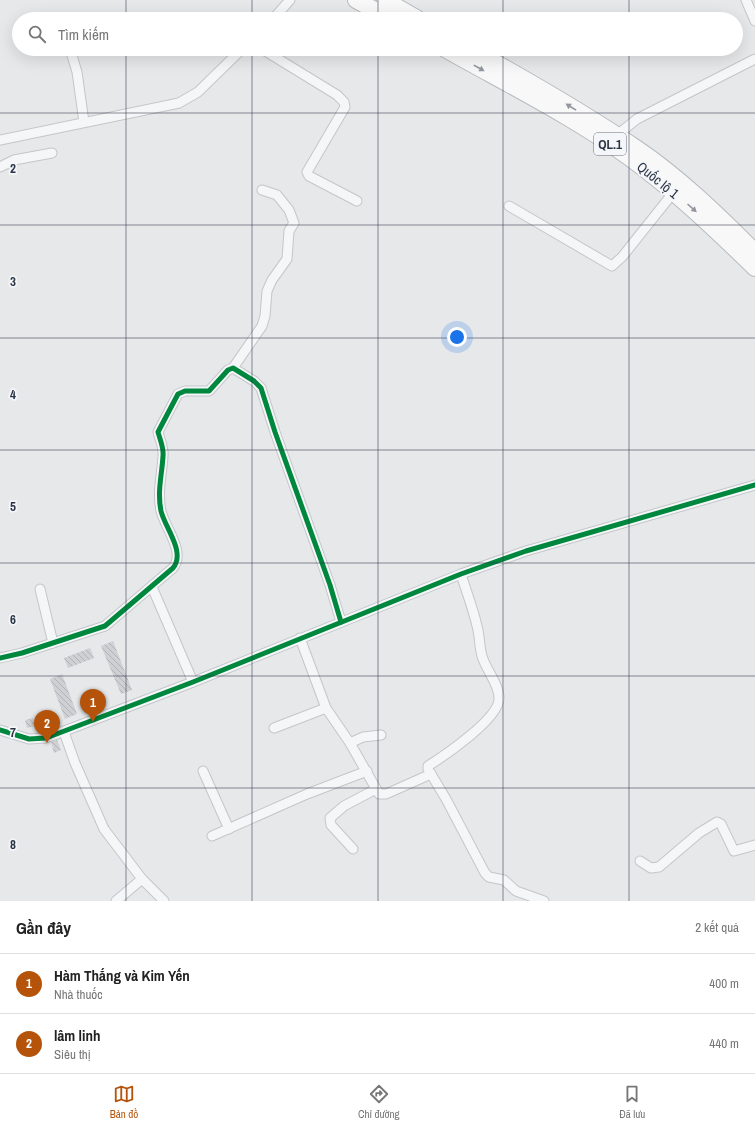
<!DOCTYPE html>
<html lang="vi">
<meta charset="utf-8">
<style>
body{margin:0;font-family:"Archivo Narrow",sans-serif;background:#f6f6f6;color:#222}
.you{position:absolute;left:457px;top:337px;width:14px;height:14px;margin:-10px;border:3px solid #fff;border-radius:50%;background:#1a73e8;box-shadow:0 0 0 6px #1a73e833}
.badge{display:grid;place-items:center;width:26px;height:26px;border-radius:50%;background:#b45309;color:#fff;font-size:13px;font-weight:700}
.pin{position:absolute;translate:-50% -33px;filter:drop-shadow(0 1px 2px #0008)}
.pin::after{content:'';position:absolute;top:21px;width:14px;height:12px;background:inherit;clip-path:polygon(0 0,100% 0,50% 100%)}
.list{margin:0;padding:0;list-style:none}
h2{display:flex;justify-content:space-between;align-items:center;height:52px;margin:0;padding:0 16px;font-size:17px}
h2 small{font-size:13px;font-weight:400;color:#767676}
.list li{display:grid;grid-template-columns:26px 1fr auto;gap:12px;align-items:center;box-sizing:border-box;height:60px;padding:0 16px;border-top:1px solid #e0e0e0}
.list b{display:block;font-size:15px;white-space:nowrap}
.list p{margin:0;font-size:13px;white-space:nowrap;color:#767676}
.list em{font-size:13px;font-style:normal;color:#767676}
.icon{flex:none;width:22px;height:22px;fill:none;stroke:currentColor;stroke-width:2;stroke-linecap:round;stroke-linejoin:round}
.map{position:relative;flex:none;width:755px;height:901px;overflow:hidden}
.search{position:absolute;background:#fff;box-shadow:0 4px 16px #0002;left:12px;right:12px;top:12px;height:44px;display:flex;align-items:center;gap:10px;box-sizing:border-box;padding:0 14px;border-radius:22px;color:#767676;font-size:15px}
.sheet{height:172px;background:#fff}
nav{display:flex;justify-content:space-around;align-items:center;box-sizing:border-box;height:56px;border-top:1px solid #e0e0e0;background:#fff;font-size:11px;color:#767676}
nav a{display:grid;justify-items:center;gap:2px}
nav .on{color:#b45309}
.map>svg:first-child{display:block}
.building{fill:url(#building-back-hatch)}
.lines{fill:none;stroke-linecap:round;stroke-linejoin:round}
.street-casing{stroke:#c4c6c8;stroke-width:11}
.highway-casing{stroke:#b8bbbf;stroke-width:18}
.street{stroke:#f5f6f7;stroke-width:9}
.highway{stroke:#f8f8f8;stroke-width:16}
.cycleway-casing{stroke:#f4f6f9;stroke-width:8}
.cycleway{stroke:#00873e;stroke-width:5}
.oneway{fill:#92969e}
.grid{fill:none;stroke:#2b3445;stroke-width:1;stroke-opacity:0.55}
.labels{text-anchor:middle;dominant-baseline:central;stroke-width:3.5;stroke-linejoin:round;paint-order:stroke}
.shield{fill:#f4f6f9;stroke:#676e7b;stroke-width:1}
.shield-label{font-size:13px;font-weight:bold;fill:#2b3445}
.street-label{font-size:14px;fill:#2b3445;stroke:#f4f6f9}
.grid-label{font-size:13px;text-anchor:middle;font-weight:bold;fill:#2b3445;stroke:#f4f6f9;stroke-width:3.5;stroke-linejoin:round;paint-order:stroke}
</style>
<div class="map">
<svg width="755" height="901" viewBox="0 0 755 901">
<defs>
<pattern id="building-back-hatch" width="6" height="6" patternUnits="userSpaceOnUse"><rect width="6" height="6" fill="#ced0d3"/><path d="M-1 5l2 2M0 0l6 6M5-1l2 2" fill="none" stroke="#b1b3b6"/></pattern>
</defs>
<rect width="100%" height="100%" fill="#e6e8ea"/>
<g class="building">
<path d="M113,641L132,690L121,694L101,646Z"/>
<path d="M90,648L94,658L68,668L64,658Z"/>
<path d="M62,674L77,714L65,719L50,679Z"/>
<path d="M53,713L57,726L50,728L46,715Z"/>
<path d="M33,718L35,726L27,728L25,720Z"/>
<path d="M57,740L61,750L54,753L51,742Z"/>
</g>
<g class="lines">
<defs>
<g id="street">
<path d="M746,0L755,21"/>
<path d="M273,19L290,0"/>
<path d="M70,49L77,72L84,122"/>
<path d="M262,49L337,95L344,102L345,107L307,172L309,176L357,201"/>
<path d="M617,135L637,119L755,59"/>
<path d="M0,140L179,103L198,92L242,49"/>
<path d="M0,167L14,160L52,153"/>
<path d="M509,206L612,266L622,257L673,193"/>
<path d="M233,368L262,326L265,316L267,291L272,280L287,259L289,231L294,223L289,210L277,195L262,190"/>
<path d="M461,574C466,591 473,608 477,626C480,636 479,646 482,656C486,670 499,684 499,698C500,718 444,756 428,766V769L446,799L485,873L489,877L504,880L516,891L544,901"/>
<path d="M152,587L193,682"/>
<path d="M40,589L53,643"/>
<path d="M300,638L326,708L350,743L379,794H386L431,774"/>
<path d="M0,658L22,653L105,626L173,568C186,552 165,528 161,511C157,491 162,475 163,456C164,448 160,440 158,432L178,394L185,391H209L228,370L233,368L254,381L261,388L275,432L330,585L341,622"/>
<path d="M274,728L326,708"/>
<path d="M0,730L29,739L46,738L193,682L461,574L526,551L755,485"/>
<path d="M64,732L75,763L104,829L142,879L164,901"/>
<path d="M350,743L363,737L381,735"/>
<path d="M203,771L229,829"/>
<path d="M212,836L307,794L367,771"/>
<path d="M353,849L331,825L330,818L344,806L376,789"/>
<path d="M640,861L651,868L659,867L699,833L717,822L721,824L734,851L755,845"/>
<path d="M116,901L142,879"/>
</g>
<g id="highway">
<path d="M356,0L391,19"/>
<path d="M385,0L418,19"/>
<path d="M445,49C507,84 572,116 630,158C675,191 715,229 755,268"/>
<path d="M471,49C527,80 583,112 636,148C678,176 719,216 755,252"/>
</g>
</defs>
<use href="#street" class="street-casing"/>
<use href="#highway" class="highway-casing"/>
<use href="#street" class="street"/>
<use href="#highway" class="highway"/>
<defs>
<g id="cycleway">
<path d="M0,658L22,653L105,626L173,568C186,552 165,528 161,511C157,491 162,475 163,456C164,448 160,440 158,432L178,394L185,391H209L228,370L233,368L254,381L261,388L275,432L330,585L341,622"/>
<path d="M0,730L29,739L46,738L193,682L461,574L526,551L755,485"/>
</g>
</defs>
<use href="#cycleway" class="cycleway-casing"/>
<use href="#cycleway" class="cycleway"/>
</g>
<defs><path id="oneway-solid" d="M-6-.8H1V-3.2L6.5 0L1 3.2V.8H-6Z"/></defs>
<g class="oneway">
<use href="#oneway-solid" transform="translate(479 68) rotate(29)"/>
<use href="#oneway-solid" transform="translate(571 107) rotate(-148)"/>
<use href="#oneway-solid" transform="translate(692 208) rotate(42)"/>
</g>
<path class="grid" d="M126,0V19M252,0V19M378,0V19M503,0V19M629,0V19M126,49V901M252,49V901M378,49V901M503,49V901M629,49V901M0,113H755M0,225H755M0,338H755M0,450H755M0,563H755M0,676H755M0,788H755"/>
<g class="labels">
<rect class="shield" x="594" y="133" width="32" height="22" rx="3"/>
<g class="shield-label">
<text x="610" y="144">QL.1</text>
</g>
<g class="street-label">
<text transform="translate(658 180) rotate(39)">Quốc lộ 1</text>
</g>
</g>
<g class="grid-label">
<text x="13" y="173">2</text>
<text x="13" y="286">3</text>
<text x="13" y="399">4</text>
<text x="13" y="511">5</text>
<text x="13" y="624">6</text>
<text x="13" y="737">7</text>
<text x="13" y="849">8</text>
</g>
</svg>
<div class="you"></div>
<div class="pin badge" style="left:93px;top:722px">1</div>
<div class="pin badge" style="left:47px;top:743px">2</div>
<div class="search"><svg class="icon" aria-label="search" viewBox="0 0 24 24"><circle cx="10" cy="10" r="6"/><path d="M15 15l6 6"/></svg>Tìm kiếm</div>
</div>
<section class="sheet">
<h2>Gần đây<small>2 kết quả</small></h2>
<ul class="list">
<li><span class="badge">1</span><div><b>Hàm Thắng và Kim Yến</b><p>Nhà thuốc</p></div><em>400 m</em></li>
<li><span class="badge">2</span><div><b>lâm linh</b><p>Siêu thị</p></div><em>440 m</em></li>
</ul>
</section>
<nav>
<a class="on"><svg class="icon" aria-label="map" viewBox="0 0 24 24"><path d="M3 6l6-2 6 2 6-2v14l-6 2-6-2-6 2zM9 4v14M15 6v14"/></svg>Bản đồ</a>
<a><svg class="icon" aria-label="directions" viewBox="0 0 24 24"><path d="M12 3l9 9-9 9-9-9zM9 14v-3h6M13 9l2 2-2 2"/></svg>Chỉ đường</a>
<a><svg class="icon" aria-label="saved" viewBox="0 0 24 24"><path d="M7 4h10v16l-5-4-5 4z"/></svg>Đã lưu</a>
</nav>
